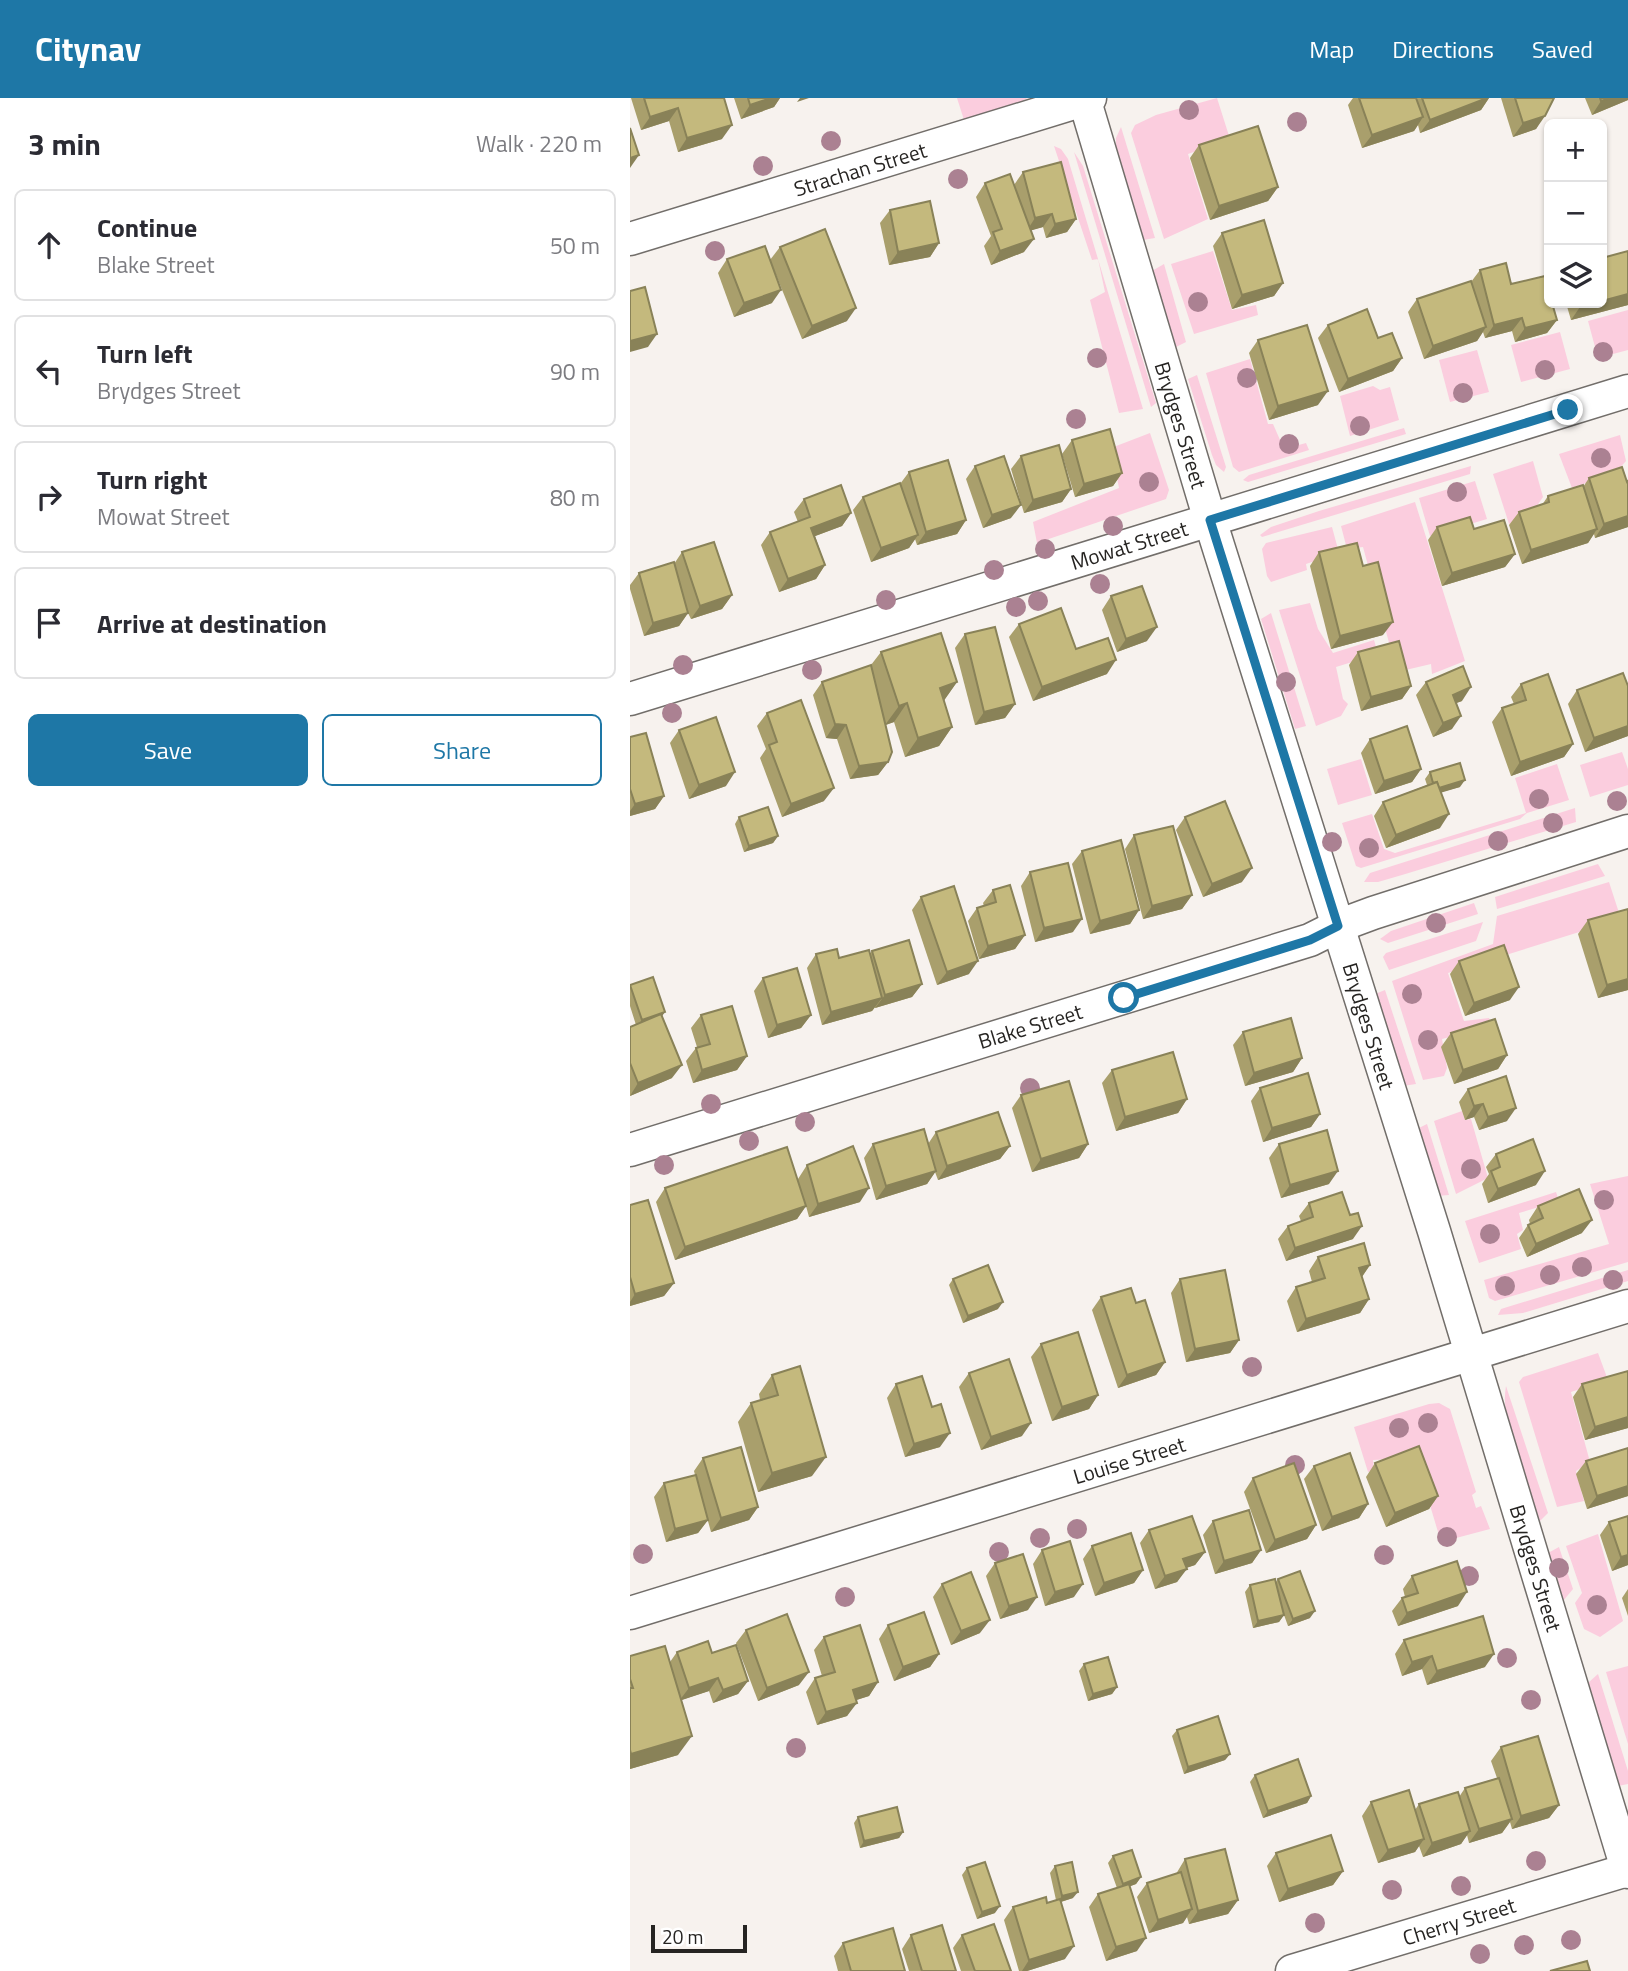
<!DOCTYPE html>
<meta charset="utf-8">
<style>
body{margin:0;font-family:"Titillium Web",sans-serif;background:#f7f7f7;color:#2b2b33}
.controls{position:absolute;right:21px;top:21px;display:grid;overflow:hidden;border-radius:10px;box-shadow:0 2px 5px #0004}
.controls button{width:63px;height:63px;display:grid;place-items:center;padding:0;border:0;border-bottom:2px solid #e1e1e2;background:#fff;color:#2b2b33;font:35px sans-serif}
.scale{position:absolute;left:21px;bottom:18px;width:96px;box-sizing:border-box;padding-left:7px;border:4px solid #262422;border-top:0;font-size:19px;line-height:24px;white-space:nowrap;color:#262422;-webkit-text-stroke:5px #fff;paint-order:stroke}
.stop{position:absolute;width:21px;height:21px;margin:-16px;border:5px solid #1e77a6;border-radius:50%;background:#fff}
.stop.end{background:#1e77a6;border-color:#fff;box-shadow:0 2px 7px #0008}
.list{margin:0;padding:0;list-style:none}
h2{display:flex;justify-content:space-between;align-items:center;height:91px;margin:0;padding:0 28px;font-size:30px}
h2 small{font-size:23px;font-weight:400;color:#7c7c81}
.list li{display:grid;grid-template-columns:46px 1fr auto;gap:21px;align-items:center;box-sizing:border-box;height:112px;margin:0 14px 14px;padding:0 14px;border:2px solid #e1e1e2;border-radius:10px}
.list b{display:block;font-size:26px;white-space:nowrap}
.list p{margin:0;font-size:23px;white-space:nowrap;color:#7c7c81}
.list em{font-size:23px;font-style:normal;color:#7c7c81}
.actions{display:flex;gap:14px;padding:21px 28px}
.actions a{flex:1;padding:16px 0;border:2px solid #1e77a6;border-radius:10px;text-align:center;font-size:24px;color:#1e77a6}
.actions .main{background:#1e77a6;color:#fff}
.icon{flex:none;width:38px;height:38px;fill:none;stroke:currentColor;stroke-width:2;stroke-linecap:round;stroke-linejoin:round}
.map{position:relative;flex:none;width:998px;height:1873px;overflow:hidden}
header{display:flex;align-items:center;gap:42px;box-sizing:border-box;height:98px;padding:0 35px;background:#1e77a6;color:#fff}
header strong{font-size:33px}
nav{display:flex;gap:38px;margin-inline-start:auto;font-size:24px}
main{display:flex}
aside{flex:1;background:#fff}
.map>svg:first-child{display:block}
.green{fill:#fbcdde}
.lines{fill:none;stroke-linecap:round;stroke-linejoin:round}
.street-casing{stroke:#726e6a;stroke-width:35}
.street{stroke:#fff;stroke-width:32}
.tree{fill:#ab8192}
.wall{fill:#a99f6c}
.shaded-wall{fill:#898258}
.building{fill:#c4b97d;stroke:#898258;stroke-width:2}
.route{stroke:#1e77a6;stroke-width:9}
.labels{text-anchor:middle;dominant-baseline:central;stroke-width:5;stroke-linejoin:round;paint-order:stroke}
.street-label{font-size:21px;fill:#262422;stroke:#fff}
</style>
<header>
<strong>Citynav</strong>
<nav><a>Map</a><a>Directions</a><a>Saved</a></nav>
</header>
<main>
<aside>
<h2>3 min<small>Walk · 220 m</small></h2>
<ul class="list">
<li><svg class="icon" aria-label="ahead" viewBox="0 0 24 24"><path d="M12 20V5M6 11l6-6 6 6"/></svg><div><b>Continue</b><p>Blake Street</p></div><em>50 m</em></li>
<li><svg class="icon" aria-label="left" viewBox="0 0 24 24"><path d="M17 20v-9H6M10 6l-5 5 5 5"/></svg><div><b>Turn left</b><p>Brydges Street</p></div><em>90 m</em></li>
<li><svg class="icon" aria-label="right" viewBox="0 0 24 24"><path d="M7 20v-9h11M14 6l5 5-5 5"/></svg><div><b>Turn right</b><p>Mowat Street</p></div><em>80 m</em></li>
<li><svg class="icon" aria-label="arrive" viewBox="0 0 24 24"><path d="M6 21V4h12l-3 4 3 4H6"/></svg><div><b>Arrive at destination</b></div></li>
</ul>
<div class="actions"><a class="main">Save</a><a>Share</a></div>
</aside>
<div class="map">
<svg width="998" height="1873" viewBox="0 0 998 1873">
<rect width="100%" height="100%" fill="#f7f2ee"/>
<g class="green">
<path d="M327,0H397L388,6L334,22Z"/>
<path d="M587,0L600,41L558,56L578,121L534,141L501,35L505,27L526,17Z"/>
<path d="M491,29L525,140L513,142L486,52V40Z"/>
<path d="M424,48L431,51L438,61L513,311L489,315L460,202L475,194L468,161L462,162Z"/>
<path d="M444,54L453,68L526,305L521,309Z"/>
<path d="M583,153L602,212L626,207L628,217L564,236L541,166Z"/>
<path d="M534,166L556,244L546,249L522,173Z"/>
<path d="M998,212V252L968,260L958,223Z"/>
<path d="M930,234L940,271L891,284L881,247Z"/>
<path d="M847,252L859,294L820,304L809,262Z"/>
<path d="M620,261L638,326H643L654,351L676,345L679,352L609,374L603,369L576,275Z"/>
<path d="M567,277L596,369L594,374L586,367L582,357L558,281Z"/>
<path d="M743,288L750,292L760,289L769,322L720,338L710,298Z"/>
<path d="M774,330L776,336L618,384L613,382L619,377Z"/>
<path d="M520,335L539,392L536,401L407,445L403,424L489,390L481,350Z"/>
<path d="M990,337L996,363L985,375L942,390L929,356Z"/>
<path d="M903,363L913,399L898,421L879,426L863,376Z"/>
<path d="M841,368L840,376L632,439L630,437L641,429L689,413Z"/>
<path d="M845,383L857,421L800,438L789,400Z"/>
<path d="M785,404L835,563L802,576L801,566L767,574L733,449L717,451L711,428Z"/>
<path d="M702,429L709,455L676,466L677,472L641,484L637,478L632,451L636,445Z"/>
<path d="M680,505L688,531L703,555L744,542L748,556L706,569L713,601L718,606L711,618L686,628L649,512Z"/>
<path d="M641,515L676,628L665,631L631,521Z"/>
<path d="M992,654L998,671V687L960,699L950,667Z"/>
<path d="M731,661L742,697L708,707L697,671Z"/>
<path d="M927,666L939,702L897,715L890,721L731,770L726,768L712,725L742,716L754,751L765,755L896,715L885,680Z"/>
<path d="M945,710L946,724L772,777L748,784H734L740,775Z"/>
<path d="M968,766L975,778L867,811L865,799Z"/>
<path d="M979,784L991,821L818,875L834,923L859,920L862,928L812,941L817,970L814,978L793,982L762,883L863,846L867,818Z"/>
<path d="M844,805L848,816L758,845L750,841L761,833Z"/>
<path d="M853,824L846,843L759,872L753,859L756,855Z"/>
<path d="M755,892L786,986L773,988L745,896Z"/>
<path d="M832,1013L835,1022L841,1021L858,1080L826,1096L804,1023Z"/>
<path d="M797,1026L819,1097L807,1098L787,1031Z"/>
<path d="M998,1078V1164L865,1203L859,1200L854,1182L979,1146L960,1086Z"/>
<path d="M926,1094L929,1103L889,1115L893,1132L887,1136L891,1151L849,1165L835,1123Z"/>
<path d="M998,1172V1183L893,1215L868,1217L871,1211Z"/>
<path d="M968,1255L978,1282L941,1294L960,1364L946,1373L954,1403L927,1409L889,1284L893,1279Z"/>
<path d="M876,1288L918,1415L910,1423C898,1387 869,1324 876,1288Z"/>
<path d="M809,1305L820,1311L846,1394L842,1397L846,1410L851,1408L860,1431L811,1444L788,1367L782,1356L772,1354L762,1361L743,1362L744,1372L738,1374L724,1329L799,1306Z"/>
<path d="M968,1436L993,1523L970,1539L954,1531L945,1505L952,1495L936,1448Z"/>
<path d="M929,1449L943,1491L933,1503L918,1455Z"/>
<path d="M998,1568V1646L976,1574Z"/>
<path d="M968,1576L998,1673V1686L988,1688L958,1585Z"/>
</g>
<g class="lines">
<defs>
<g id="street">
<path d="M454,0L580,422L804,1133L998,1774"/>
<path d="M0,141L460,0"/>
<path d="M0,601L998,293"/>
<path d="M0,1052L680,842L708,828L743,815L998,733"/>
<path d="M0,1515L998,1208"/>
<path d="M662,1873L997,1772"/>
</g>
</defs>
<use href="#street" class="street-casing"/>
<use href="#street" class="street"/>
</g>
<g class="tree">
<circle cx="559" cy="12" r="10"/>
<circle cx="667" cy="24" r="10"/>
<circle cx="201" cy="43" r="10"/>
<circle cx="133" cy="68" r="10"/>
<circle cx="328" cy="81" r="10"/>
<circle cx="85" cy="153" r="10"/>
<circle cx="568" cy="204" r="10"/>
<circle cx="973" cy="254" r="10"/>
<circle cx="467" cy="260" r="10"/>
<circle cx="915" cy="272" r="10"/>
<circle cx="617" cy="280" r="10"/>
<circle cx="833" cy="295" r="10"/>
<circle cx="446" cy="321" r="10"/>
<circle cx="730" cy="328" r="10"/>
<circle cx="659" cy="346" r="10"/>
<circle cx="971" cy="360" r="10"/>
<circle cx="519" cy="384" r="10"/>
<circle cx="827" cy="394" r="10"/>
<circle cx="483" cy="428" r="10"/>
<circle cx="415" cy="451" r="10"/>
<circle cx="364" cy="472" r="10"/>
<circle cx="470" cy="486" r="10"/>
<circle cx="256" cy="502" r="10"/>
<circle cx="408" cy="503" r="10"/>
<circle cx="386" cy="509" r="10"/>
<circle cx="53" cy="567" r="10"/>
<circle cx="182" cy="572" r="10"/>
<circle cx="656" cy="584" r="10"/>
<circle cx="42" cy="615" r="10"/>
<circle cx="909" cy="701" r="10"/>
<circle cx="987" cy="703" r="10"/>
<circle cx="923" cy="725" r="10"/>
<circle cx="868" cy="743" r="10"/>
<circle cx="702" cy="744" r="10"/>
<circle cx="739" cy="750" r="10"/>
<circle cx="806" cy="825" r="10"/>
<circle cx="782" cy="896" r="10"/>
<circle cx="798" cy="942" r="10"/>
<circle cx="400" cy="990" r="10"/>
<circle cx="81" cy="1006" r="10"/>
<circle cx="175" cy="1024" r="10"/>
<circle cx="119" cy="1043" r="10"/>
<circle cx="34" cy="1067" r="10"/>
<circle cx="841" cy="1071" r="10"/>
<circle cx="974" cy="1102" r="10"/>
<circle cx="860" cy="1136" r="10"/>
<circle cx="952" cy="1169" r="10"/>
<circle cx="920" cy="1177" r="10"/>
<circle cx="983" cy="1182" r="10"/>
<circle cx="875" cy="1188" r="10"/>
<circle cx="622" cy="1269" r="10"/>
<circle cx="798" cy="1325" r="10"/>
<circle cx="769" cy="1330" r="10"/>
<circle cx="665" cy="1367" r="10"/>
<circle cx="447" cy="1431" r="10"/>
<circle cx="817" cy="1439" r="10"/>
<circle cx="410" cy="1440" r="10"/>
<circle cx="369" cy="1454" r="10"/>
<circle cx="13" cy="1456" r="10"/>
<circle cx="754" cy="1457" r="10"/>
<circle cx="929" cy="1470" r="10"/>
<circle cx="839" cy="1478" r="10"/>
<circle cx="215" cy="1499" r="10"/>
<circle cx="967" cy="1507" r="10"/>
<circle cx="877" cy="1560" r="10"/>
<circle cx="901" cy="1602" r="10"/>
<circle cx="166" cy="1650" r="10"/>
<circle cx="906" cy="1763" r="10"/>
<circle cx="831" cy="1788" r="10"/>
<circle cx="762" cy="1792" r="10"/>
<circle cx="685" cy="1825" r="10"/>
<circle cx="941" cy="1842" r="10"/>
<circle cx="894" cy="1847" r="10"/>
<circle cx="850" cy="1856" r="10"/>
</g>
<g class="wall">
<path d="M1,0H94L92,41L48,54L39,23L11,32Z"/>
<path d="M104,0H150L144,9L111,21Z"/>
<path d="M723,0H859L851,12L790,35L788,27L784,33L732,50L718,7Z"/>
<path d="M871,0H924L906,31L883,39Z"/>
<path d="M955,0H998V2L962,17Z"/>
<path d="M569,47L648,89L638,103L580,122L560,60Z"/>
<path d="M393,74L446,121L437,134L416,140L413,129L401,132L394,154L361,167L354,148L361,138L346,99L355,85L384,87Z"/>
<path d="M260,112L309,145L300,159L259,167L250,125Z"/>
<path d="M592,135L653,185L644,198L602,211L583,148Z"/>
<path d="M150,149L217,223L172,241L140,162Z"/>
<path d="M998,153V207L941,222L936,205H972Z"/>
<path d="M97,161L142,205L104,219L88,175Z"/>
<path d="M850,172L881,186L927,222L917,235L885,244L882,233L855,240L853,234L847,243L794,261L778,214L787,201L841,184Z"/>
<path d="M698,227L748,240L772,260L763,273L709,294L688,240Z"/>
<path d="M628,242L688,307L639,322L619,255Z"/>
<path d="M442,342L492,375L483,388L445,399L432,356Z"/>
<path d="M391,358L441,391L432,404L394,415L381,371Z"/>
<path d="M345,368L381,420L353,430L336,381Z"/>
<path d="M279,374L336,422L327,436L287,447L285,441L279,450L241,464L223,412L233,399L270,386Z"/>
<path d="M959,380L998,429L965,440L964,436L958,445L892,466L879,427L889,414L912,407L918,398L953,389Z"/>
<path d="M174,401L221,415L212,428L185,438L195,467L186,481L149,494L131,447L140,434L168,424L164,414Z"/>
<path d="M807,429L844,431L885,456L875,469L812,488L798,442Z"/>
<path d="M52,454L102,497L92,511L61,521L58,515L49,528L14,538L0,491V487L9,475L44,466Z"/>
<path d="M689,454L733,468L753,537L701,551L680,468Z"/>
<path d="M481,498L517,543L487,554L472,512Z"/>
<path d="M389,526L446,551L477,576L403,603L379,539Z"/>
<path d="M335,536L385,606L375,620L345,627L325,550Z"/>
<path d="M251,554L327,584L314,602L322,629L309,648L275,659L264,624L256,627L258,664L248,677L220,681L207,641L196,640L183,597L192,584L241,567Z"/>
<path d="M728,554L781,588L772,601L731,613L719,567Z"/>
<path d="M796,584L832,603L826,605L822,631L803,639L786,597Z"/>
<path d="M891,586L943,646L934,659L881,678L862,624L872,610L884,606L881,599Z"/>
<path d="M998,588V638L955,654L938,606L947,592Z"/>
<path d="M137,615L194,703L152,719L130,660L136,651L127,628Z"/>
<path d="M49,632L96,688L59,701L40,645Z"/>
<path d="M0,639L34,698L25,711L0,718Z"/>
<path d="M740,641L791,671L782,684L745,696L731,655Z"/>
<path d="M800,674L830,689L811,694L810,730L756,750L744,718L753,704L797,687L795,681Z"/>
<path d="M109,719L148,738L143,745L114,754L105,726Z"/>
<path d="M555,719L612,784L573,799L546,732Z"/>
<path d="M504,737L562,797L552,811L513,821L495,751Z"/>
<path d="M452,753L509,812L500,826L460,836L442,766Z"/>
<path d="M400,774L443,834L405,844L391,788Z"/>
<path d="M363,792L395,837L385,851L349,861L338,823L347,810L354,808L353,805Z"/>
<path d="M291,799L339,876L307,887L282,812Z"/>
<path d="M998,811V892L968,900L948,836L958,822Z"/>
<path d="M242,853L292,886L282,899L245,910V909L242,913L192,927L177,870L186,856L209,860L240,856Z"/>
<path d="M829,863L880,902L835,918L820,876Z"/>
<path d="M133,880L181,917L171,930L138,940L124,893Z"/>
<path d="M0,887L32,919L42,980L0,998V929L6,927L0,908Z"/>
<path d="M71,917L117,958L107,972L63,985L56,963L66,950L67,949L61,930Z"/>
<path d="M613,934L672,960L663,974L615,988L603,947Z"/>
<path d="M821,935L877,957L868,971L824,986L811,949Z"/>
<path d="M482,972L557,1001L548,1015L486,1033L472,985Z"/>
<path d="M630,990L690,1016L681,1029L633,1044L621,1003Z"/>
<path d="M838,991L877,1023L849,1032L844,1019L835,1022L829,1004Z"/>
<path d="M391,997L458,1046L449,1060L402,1074L382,1010Z"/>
<path d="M306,1034L380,1048L370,1061L308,1082L305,1074L297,1086L246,1102L234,1060L243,1046H298Z"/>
<path d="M649,1046L699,1086L651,1100L639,1060Z"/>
<path d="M866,1056L906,1087L858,1105L852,1086L859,1076L856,1069Z"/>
<path d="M177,1067L230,1104L179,1119L176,1108L167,1121L45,1162L26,1104L35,1090L168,1081Z"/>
<path d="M679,1105L720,1117L723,1141L656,1163L648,1141L658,1128L671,1123L669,1118Z"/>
<path d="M0,1107L44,1185L34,1198L0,1208Z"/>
<path d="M908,1108L952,1135L897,1159L889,1140L898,1127L900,1126L899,1122Z"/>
<path d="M688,1159L740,1167L732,1179L739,1201L730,1215L667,1234L657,1203L666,1189L682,1184L679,1173Z"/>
<path d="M323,1181L368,1211L333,1225L319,1187Z"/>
<path d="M550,1181L609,1242L600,1255L556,1264L541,1195Z"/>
<path d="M471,1199L506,1205L535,1264L526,1277L488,1290L462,1212Z"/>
<path d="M411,1246L468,1297L459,1311L422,1323L401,1259Z"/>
<path d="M998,1273V1330L955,1342L943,1299L952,1286Z"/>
<path d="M339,1275L392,1338L351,1352L329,1289Z"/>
<path d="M142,1277L182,1378L128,1394L108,1324L121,1305L130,1302L129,1296Z"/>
<path d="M266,1286L302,1309L310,1349L275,1359L257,1300Z"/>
<path d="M998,1350V1398L957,1411L946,1376L956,1363Z"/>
<path d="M73,1360L128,1409L119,1422L81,1434L76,1416L78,1422L68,1435L36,1444L24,1399L34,1385L65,1377L64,1373Z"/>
<path d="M745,1365L808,1398L799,1411L756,1429L736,1379Z"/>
<path d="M684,1368L738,1406L729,1420L692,1433L674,1381Z"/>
<path d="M623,1380L686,1427L677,1441L636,1455L614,1394Z"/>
<path d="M583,1423L631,1452L622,1465L585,1476L573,1437Z"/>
<path d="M979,1424L998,1467L982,1473L970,1437Z"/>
<path d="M519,1432L575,1454L565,1467L556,1470L547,1484L525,1491L510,1445Z"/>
<path d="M462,1448L513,1472L504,1485L465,1498L453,1461Z"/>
<path d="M412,1452L444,1499L415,1508L403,1466Z"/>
<path d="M365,1465L398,1512L370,1521L356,1478Z"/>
<path d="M782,1478L828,1508L768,1528L762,1513L772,1500L775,1499L773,1491Z"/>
<path d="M648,1481L680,1520L658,1528L654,1517L649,1524L623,1530L615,1494L620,1487L646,1484Z"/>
<path d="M312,1486L350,1535L321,1547L303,1499Z"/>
<path d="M998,1491V1518L992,1500Z"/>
<path d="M258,1527L309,1556L300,1569L264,1583L249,1541Z"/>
<path d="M116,1532L169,1587L128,1603L106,1545Z"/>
<path d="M194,1539L248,1584L239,1598L226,1602L217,1618L187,1627L176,1594L185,1580L192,1578L184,1552Z"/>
<path d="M774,1542L855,1569L797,1587L792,1571L772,1578L765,1556Z"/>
<path d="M47,1554L82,1555L118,1583L108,1596L83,1605L79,1593L51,1602L48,1657L0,1671V1558L40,1564Z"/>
<path d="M454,1566L487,1589L482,1596L458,1603L449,1573Z"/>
<path d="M547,1632L600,1656L595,1662L554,1676L542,1638Z"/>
<path d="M871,1649L929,1707L919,1720L882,1731L880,1724L872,1735L839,1745L837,1737L831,1746L793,1759L789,1748L785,1754L748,1765L732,1718L741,1704L785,1712L789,1706L829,1699L835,1690L867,1680L861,1663Z"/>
<path d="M625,1677L681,1698L677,1705L633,1720L620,1684Z"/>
<path d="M228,1719L273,1734L269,1740L230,1750L224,1725Z"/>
<path d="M646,1755L713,1773L703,1787L649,1804L637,1768Z"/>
<path d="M483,1758L511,1779L506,1786L500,1788L507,1853L476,1863L459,1809L468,1796L487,1790L478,1765Z"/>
<path d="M555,1761L608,1802L598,1816L559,1826L557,1819L553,1825L519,1835L507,1799L517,1785L546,1776Z"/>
<path d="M425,1768L443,1800L431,1804L435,1861L397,1873H389L374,1822L383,1809L417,1805L426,1802L420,1775Z"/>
<path d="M337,1770L365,1815L347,1821L332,1777Z"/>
<path d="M281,1837L326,1873H279L272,1851Z"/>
<path d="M332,1837L381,1873H331L323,1850Z"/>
<path d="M213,1845L275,1873H208L204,1858Z"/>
</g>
<g class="shaded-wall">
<path d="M141,0H150L144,9L111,21L120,7Z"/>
<path d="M170,0H179L167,4Z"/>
<path d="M857,0H859L851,12L790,35L800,22Z"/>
<path d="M980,0H998V2L962,17L971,3Z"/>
<path d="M48,10L39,23L11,32L20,19Z"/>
<path d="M915,18L906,31L883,39L893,25Z"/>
<path d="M793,19L784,33L732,50L742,37Z"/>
<path d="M102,27L92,41L48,54L57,40Z"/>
<path d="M9,57L0,70V60Z"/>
<path d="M648,89L638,103L580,122L589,108Z"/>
<path d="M422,116L413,129L396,134L405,120Z"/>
<path d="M446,121L437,134L416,140L425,126Z"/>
<path d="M404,141L394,154L361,167L370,153Z"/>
<path d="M309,145L300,159L259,167L268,154Z"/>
<path d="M653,185L644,198L602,211L612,197Z"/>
<path d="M151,192L142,205L104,219L114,205Z"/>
<path d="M998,196V207L941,222L950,209L965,205H972V203Z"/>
<path d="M226,210L217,223L172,241L182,228Z"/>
<path d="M892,220L882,233L855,240L864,227Z"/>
<path d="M927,222L917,235L885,244L895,230Z"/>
<path d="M856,229L847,243L794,261L803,248Z"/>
<path d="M27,236L18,249L0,254V243Z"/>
<path d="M772,260L763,273L709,294L718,281Z"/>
<path d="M698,293L688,307L639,322L648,308Z"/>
<path d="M492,375L483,388L445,399L454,386Z"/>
<path d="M441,391L432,404L394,415L403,402Z"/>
<path d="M391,407L381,420L353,430L362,417Z"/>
<path d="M221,415L212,428L172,443L181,430Z"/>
<path d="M998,418V429L965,440L974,426Z"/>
<path d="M336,422L327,436L287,447L296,434Z"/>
<path d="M967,431L958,445L892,466L901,452Z"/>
<path d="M288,437L279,450L241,464L251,450Z"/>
<path d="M885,456L875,469L812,488L822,475Z"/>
<path d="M195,467L186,481L149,494L158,481Z"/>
<path d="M102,497L92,511L61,521L70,508Z"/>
<path d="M58,515L49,528L14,538L23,525Z"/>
<path d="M763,524L753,537L701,551L710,538Z"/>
<path d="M527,529L517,543L487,554L496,541Z"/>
<path d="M486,562L477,576L403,603L412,589Z"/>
<path d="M327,584L313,604L310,590Z"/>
<path d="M781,588L772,601L731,613L741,599Z"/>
<path d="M841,589L832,603L813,610L823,597Z"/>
<path d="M277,605L264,624L255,627L269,608Z"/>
<path d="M385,606L375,620L345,627L354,614Z"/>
<path d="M831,618L822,631L803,639L813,625Z"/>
<path d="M205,626L216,627L207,641L196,640Z"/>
<path d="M998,628V638L955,654L964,640Z"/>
<path d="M322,629L309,648L275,659L288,640Z"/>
<path d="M943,646L934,659L881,678L890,664Z"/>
<path d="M258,664L248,677L220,681L229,668Z"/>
<path d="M791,671L782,684L745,696L754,683Z"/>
<path d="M105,674L96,688L59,701L69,687Z"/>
<path d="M835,682L830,689L800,698L805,691Z"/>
<path d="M204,690L194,703L152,719L161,706Z"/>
<path d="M34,698L25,711L0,718V713L5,706Z"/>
<path d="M819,716L810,730L756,750L766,737Z"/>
<path d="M148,738L143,745L114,754L119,748Z"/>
<path d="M622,770L612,784L573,799L582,786Z"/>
<path d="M562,797L552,811L513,821L522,808Z"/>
<path d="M509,812L500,826L460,836L470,823Z"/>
<path d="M452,821L443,834L405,844L414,830Z"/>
<path d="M395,837L385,851L349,861L358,848Z"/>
<path d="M348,863L339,876L307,887L317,874Z"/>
<path d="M998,881V892L968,900L977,887Z"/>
<path d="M292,886L282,899L245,910L255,897Z"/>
<path d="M889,889L880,902L835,918L844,905Z"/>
<path d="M252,900L242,913L192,927L201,914Z"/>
<path d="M35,914L30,921L7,928L12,922Z"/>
<path d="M181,917L171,930L138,940L147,927Z"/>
<path d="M877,957L868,971L824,986L833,972Z"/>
<path d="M117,958L107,972L63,985L72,972Z"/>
<path d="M672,960L663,974L615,988L624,975Z"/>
<path d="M52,967L42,980L0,998L8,985Z"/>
<path d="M557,1001L548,1015L486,1033L495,1019Z"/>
<path d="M853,1006L844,1019L835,1022L844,1008Z"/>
<path d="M886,1010L877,1023L849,1032L858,1019Z"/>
<path d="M690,1016L681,1029L633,1044L642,1030Z"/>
<path d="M458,1046L449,1060L402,1074L411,1061Z"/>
<path d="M380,1048L370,1061L308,1082L317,1068Z"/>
<path d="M306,1073L297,1086L246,1102L256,1088Z"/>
<path d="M708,1073L699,1086L651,1100L660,1087Z"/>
<path d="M915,1073L906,1087L858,1105L868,1091Z"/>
<path d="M239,1090L230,1104L179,1119L188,1106Z"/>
<path d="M176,1108L167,1121L45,1162L55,1149Z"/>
<path d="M962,1122L952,1135L897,1159L906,1146Z"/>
<path d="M732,1128L723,1141L656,1163L665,1150Z"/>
<path d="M740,1167L731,1180L729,1170Z"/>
<path d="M44,1185L34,1198L0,1208V1204L5,1196Z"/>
<path d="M739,1201L730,1215L667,1234L676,1221Z"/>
<path d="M373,1204L368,1211L333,1225L338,1218Z"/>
<path d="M609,1242L600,1255L556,1264L565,1251Z"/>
<path d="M535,1264L526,1277L488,1290L497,1277Z"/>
<path d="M468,1297L459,1311L422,1323L432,1309Z"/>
<path d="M998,1319V1330L955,1342L965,1329Z"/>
<path d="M401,1325L392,1338L351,1352L361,1339Z"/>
<path d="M320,1335L310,1349L275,1359L284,1346Z"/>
<path d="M196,1359L182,1378L128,1394L142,1375Z"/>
<path d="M998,1388V1398L957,1411L967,1398Z"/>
<path d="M808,1398L799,1411L756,1429L765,1415Z"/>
<path d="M738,1406L729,1420L692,1433L702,1419Z"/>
<path d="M128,1409L119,1422L81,1434L91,1420Z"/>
<path d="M78,1422L68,1435L36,1444L45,1431Z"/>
<path d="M686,1427L677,1441L636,1455L645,1442Z"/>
<path d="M631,1452L622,1465L585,1476L594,1463Z"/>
<path d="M575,1454L565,1467L544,1474L553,1461Z"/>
<path d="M998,1457V1467L982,1473L991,1459Z"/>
<path d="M557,1471L547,1484L525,1491L535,1478Z"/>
<path d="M513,1472L504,1485L465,1498L474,1485Z"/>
<path d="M453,1486L444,1499L415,1508L425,1494Z"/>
<path d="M837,1494L828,1508L768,1528L777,1515Z"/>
<path d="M407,1499L398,1512L370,1521L379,1508Z"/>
<path d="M685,1513L680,1520L658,1528L663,1521Z"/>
<path d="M654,1517L649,1524L623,1530L628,1523Z"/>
<path d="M360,1522L350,1535L321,1547L331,1533Z"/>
<path d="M309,1556L300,1569L264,1583L273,1569Z"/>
<path d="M864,1556L855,1569L797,1587L807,1573Z"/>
<path d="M802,1558L792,1571L772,1578L782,1564Z"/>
<path d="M179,1574L169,1587L128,1603L137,1590Z"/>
<path d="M88,1580L79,1593L49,1603L59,1590Z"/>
<path d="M118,1583L108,1596L83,1605L93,1592Z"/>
<path d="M248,1584L239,1598L214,1606L223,1592Z"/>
<path d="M487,1589L482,1596L458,1603L463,1596Z"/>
<path d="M227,1605L217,1618L187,1627L196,1614Z"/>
<path d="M62,1638L48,1657L0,1671V1657L1,1656Z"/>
<path d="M600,1656L595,1662L554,1676L558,1669Z"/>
<path d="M681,1698L677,1705L633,1720L638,1713Z"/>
<path d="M929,1707L919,1720L882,1731L891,1718Z"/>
<path d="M882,1721L872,1735L839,1745L849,1731Z"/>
<path d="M840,1733L831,1746L793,1759L802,1745Z"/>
<path d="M273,1734L269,1740L230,1750L234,1743Z"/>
<path d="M794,1741L785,1754L748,1765L758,1752Z"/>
<path d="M713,1773L703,1787L649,1804L658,1791Z"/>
<path d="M511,1779L506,1786L488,1793L493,1786Z"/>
<path d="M448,1794L443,1800L427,1805L432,1798Z"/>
<path d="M608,1802L598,1816L559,1826L568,1813Z"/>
<path d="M370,1808L365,1815L347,1821L352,1814Z"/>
<path d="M562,1811L553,1825L519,1835L528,1822Z"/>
<path d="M516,1840L507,1853L476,1863L486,1849Z"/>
<path d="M444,1848L435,1861L397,1873H392L399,1862Z"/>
</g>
<g class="building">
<path d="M14,0H94L102,27L57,40L48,10L20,19Z"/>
<path d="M118,0H141L120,7Z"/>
<path d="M729,0H786L793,19L742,37Z"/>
<path d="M792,0H857L800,22Z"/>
<path d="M885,0H924L915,18L893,25Z"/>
<path d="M970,0H980L971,3Z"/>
<path d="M628,28L648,89L589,108L569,47Z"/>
<path d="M0,30L9,57L0,60Z"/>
<path d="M431,64L446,121L425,126L422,116L405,120L393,74Z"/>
<path d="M380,76L404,141L370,153L363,134L372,131L355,85Z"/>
<path d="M300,103L309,145L268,154L260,112Z"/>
<path d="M634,122L653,185L612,197L592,135Z"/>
<path d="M195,131L226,210L182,228L150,149Z"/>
<path d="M135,148L151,192L114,205L97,161Z"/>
<path d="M998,153V196L972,203V160Z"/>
<path d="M876,165L881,186L915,178L919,194V205H922L927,222L895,230L892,220L864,227L850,172Z"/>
<path d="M841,183L856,229L803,248L787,201Z"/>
<path d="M15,189L27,236L0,243V193Z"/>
<path d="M949,205H965L950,209Z"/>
<path d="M737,211L748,240L762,235L772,260L718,281L698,227Z"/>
<path d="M677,227L698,293L648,308L628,242Z"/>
<path d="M480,331L492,375L454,386L442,342Z"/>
<path d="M429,347L441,391L403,402L391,358Z"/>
<path d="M374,358L391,407L362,417L345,368Z"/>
<path d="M318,362L336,422L296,434L279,374Z"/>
<path d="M992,369L997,384L998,383V418L974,426L959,380Z"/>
<path d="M270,385L288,437L251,450L233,399Z"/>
<path d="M211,387L221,415L181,430L195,467L158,481L140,434L180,419L174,401Z"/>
<path d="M953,387L967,431L901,452L889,414L919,404L918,398Z"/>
<path d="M840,419L844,431L874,422L885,456L822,475L807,429Z"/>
<path d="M84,444L102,497L70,508L52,454Z"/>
<path d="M727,445L733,468L748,464L763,524L710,538L689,454Z"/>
<path d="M44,464L58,515L23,525L9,475Z"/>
<path d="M512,488L527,529L496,541L481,498Z"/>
<path d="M431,510L446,551L478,540L486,562L412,589L389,526Z"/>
<path d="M365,529L385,606L354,614L335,536Z"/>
<path d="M311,535L327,584L310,590L322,629L288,640L277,605L269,608L251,554Z"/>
<path d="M769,543L781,588L741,599L728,554Z"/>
<path d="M241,567L262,654L258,664L229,668L216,627L205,626L192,584Z"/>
<path d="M833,568L841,589L823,597L831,618L813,625L796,584Z"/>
<path d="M993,575L998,588V628L964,640L947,592Z"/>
<path d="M918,576L943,646L890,664L872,610L896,602L891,586Z"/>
<path d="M171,602L204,690L161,706L139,647L147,644L137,615Z"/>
<path d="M86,619L105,674L69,687L49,632Z"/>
<path d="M777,628L791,671L754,683L740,641Z"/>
<path d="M16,635L34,698L5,706L0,691V639Z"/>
<path d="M830,665L835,682L809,690L807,684L803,685L800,674Z"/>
<path d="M807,684L819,716L766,737L753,704Z"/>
<path d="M595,703L622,770L582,786L555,719Z"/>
<path d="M138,709L148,738L119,748L109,719Z"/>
<path d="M543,728L562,797L522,808L504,737Z"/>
<path d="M491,742L509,812L470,823L452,753Z"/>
<path d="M438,765L452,821L414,830L400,774Z"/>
<path d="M380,787L395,837L358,848L347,810L366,804L363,792Z"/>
<path d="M324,788L348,863L317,874L291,799Z"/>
<path d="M998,811V881L977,887L958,822Z"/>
<path d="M279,842L292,886L255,897L242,853Z"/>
<path d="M874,847L889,889L844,905L829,863Z"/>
<path d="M207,851L209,860L239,852L252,900L201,914L186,856Z"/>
<path d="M167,870L181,917L147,927L133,880Z"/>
<path d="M23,879L35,914L12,922L0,887Z"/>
<path d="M102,908L117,958L72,972L66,950L80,946L71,917Z"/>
<path d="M31,916L52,967L8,985L0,965V929Z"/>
<path d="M661,920L672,960L624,975L613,934Z"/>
<path d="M865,921L877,957L833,972L821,935Z"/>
<path d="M543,954L557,1001L495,1019L482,972Z"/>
<path d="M678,975L690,1016L642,1030L630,990Z"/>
<path d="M876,978L886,1010L858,1019L853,1006L844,1008L838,991Z"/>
<path d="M439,983L458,1046L411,1061L391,997Z"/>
<path d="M368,1014L380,1048L317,1068L306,1034Z"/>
<path d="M294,1031L306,1073L256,1088L243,1046Z"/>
<path d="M697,1032L708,1073L660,1087L649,1046Z"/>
<path d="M903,1041L915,1073L868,1091L861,1073L870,1069L866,1056Z"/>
<path d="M223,1048L239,1090L188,1106L177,1067Z"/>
<path d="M157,1049L176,1108L55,1149L35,1090Z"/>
<path d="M949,1091L962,1122L906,1146L898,1127L913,1120L908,1108Z"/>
<path d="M712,1094L720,1117L728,1115L732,1128L665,1150L658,1128L683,1119L679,1105Z"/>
<path d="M18,1102L44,1185L5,1196L0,1179V1107Z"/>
<path d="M734,1145L740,1167L729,1170L739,1201L676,1221L666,1189L695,1180L688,1159Z"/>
<path d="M358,1167L373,1204L338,1218L323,1181Z"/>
<path d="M595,1172L609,1242L565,1251L550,1181Z"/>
<path d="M501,1190L506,1205L515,1202L535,1264L497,1277L471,1199Z"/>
<path d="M448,1234L468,1297L432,1309L411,1246Z"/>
<path d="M379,1261L401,1325L361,1339L339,1275Z"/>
<path d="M170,1268L196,1359L142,1375L121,1305L148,1297L142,1277Z"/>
<path d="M998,1273V1319L965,1329L952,1286Z"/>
<path d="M292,1278L302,1309L311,1306L320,1335L284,1346L266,1286Z"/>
<path d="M789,1348L808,1398L765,1415L745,1365Z"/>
<path d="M111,1349L128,1409L91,1420L73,1360Z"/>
<path d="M998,1350V1388L967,1398L956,1363Z"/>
<path d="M720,1355L738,1406L702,1419L684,1368Z"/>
<path d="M664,1365L686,1427L645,1442L623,1380Z"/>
<path d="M66,1377L78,1422L45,1431L34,1385Z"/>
<path d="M619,1412L631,1452L594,1463L583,1423Z"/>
<path d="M562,1418L575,1454L553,1461L557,1471L535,1478L519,1432Z"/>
<path d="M998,1418V1457L991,1459L979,1424Z"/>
<path d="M501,1435L513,1472L474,1485L462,1448Z"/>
<path d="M440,1443L453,1486L425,1494L412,1452Z"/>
<path d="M393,1456L407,1499L379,1508L365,1465Z"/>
<path d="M827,1463L837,1494L777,1515L772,1500L788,1495L782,1478Z"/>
<path d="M670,1473L685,1513L663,1521L648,1481Z"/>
<path d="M341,1474L360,1522L331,1533L312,1486Z"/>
<path d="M645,1481L654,1517L628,1523L620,1487Z"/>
<path d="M294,1514L309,1556L273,1569L258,1527Z"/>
<path d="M157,1516L179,1574L137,1590L116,1532Z"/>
<path d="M853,1518L864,1556L807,1573L802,1558L782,1564L774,1542Z"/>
<path d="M230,1527L248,1584L223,1592L227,1605L196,1614L185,1580L205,1574L194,1539Z"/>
<path d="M78,1543L82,1555L106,1547L118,1583L93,1592L88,1580L59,1590L47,1554Z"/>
<path d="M35,1548L62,1638L1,1656L0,1652V1590H3L0,1581V1558Z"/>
<path d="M478,1559L487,1589L463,1596L454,1566Z"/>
<path d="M588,1618L600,1656L558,1669L547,1632Z"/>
<path d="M908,1638L929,1707L891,1718L871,1649Z"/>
<path d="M668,1661L681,1698L638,1713L625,1677Z"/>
<path d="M869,1680L882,1721L849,1731L835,1690Z"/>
<path d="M779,1692L794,1741L758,1752L741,1704Z"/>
<path d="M828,1694L840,1733L802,1745L789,1706Z"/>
<path d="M267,1709L273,1734L234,1743L228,1719Z"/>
<path d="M701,1737L713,1773L658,1791L646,1755Z"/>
<path d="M595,1751L608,1802L568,1813L555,1761Z"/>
<path d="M502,1752L511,1779L493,1786L483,1758Z"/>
<path d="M355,1764L370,1808L352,1814L337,1770Z"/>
<path d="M442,1764L448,1794L432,1798L425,1768Z"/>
<path d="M551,1774L562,1811L528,1822L517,1785Z"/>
<path d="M499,1786L516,1840L486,1849L468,1796Z"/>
<path d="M416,1799L417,1805L430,1801L444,1848L399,1862L383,1809Z"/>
<path d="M364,1826L381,1873H345L332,1837Z"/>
<path d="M312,1827L326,1873H292L281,1837Z"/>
<path d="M263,1830L275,1873H221L213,1845Z"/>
<path d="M957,1863L960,1873H920Z"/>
</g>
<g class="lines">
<path class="route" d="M494,900L680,842L708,828L580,422L938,312"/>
</g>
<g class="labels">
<g class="street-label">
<text transform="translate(230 71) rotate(-17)">Strachan Street</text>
<text transform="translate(551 327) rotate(73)">Brydges Street</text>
<text transform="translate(499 447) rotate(-17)">Mowat Street</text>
<text transform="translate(400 928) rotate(-17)">Blake Street</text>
<text transform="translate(739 928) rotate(73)">Brydges Street</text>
<text transform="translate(499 1362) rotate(-17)">Louise Street</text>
<text transform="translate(906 1470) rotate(73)">Brydges Street</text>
<text transform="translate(829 1823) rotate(-17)">Cherry Street</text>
</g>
</g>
</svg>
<div class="controls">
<button>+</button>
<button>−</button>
<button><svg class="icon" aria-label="layers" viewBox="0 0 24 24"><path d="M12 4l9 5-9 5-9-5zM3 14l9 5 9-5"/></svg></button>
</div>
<div class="scale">20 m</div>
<div class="stop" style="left:494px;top:900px"></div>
<div class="stop end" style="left:938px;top:312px"></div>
</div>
</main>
